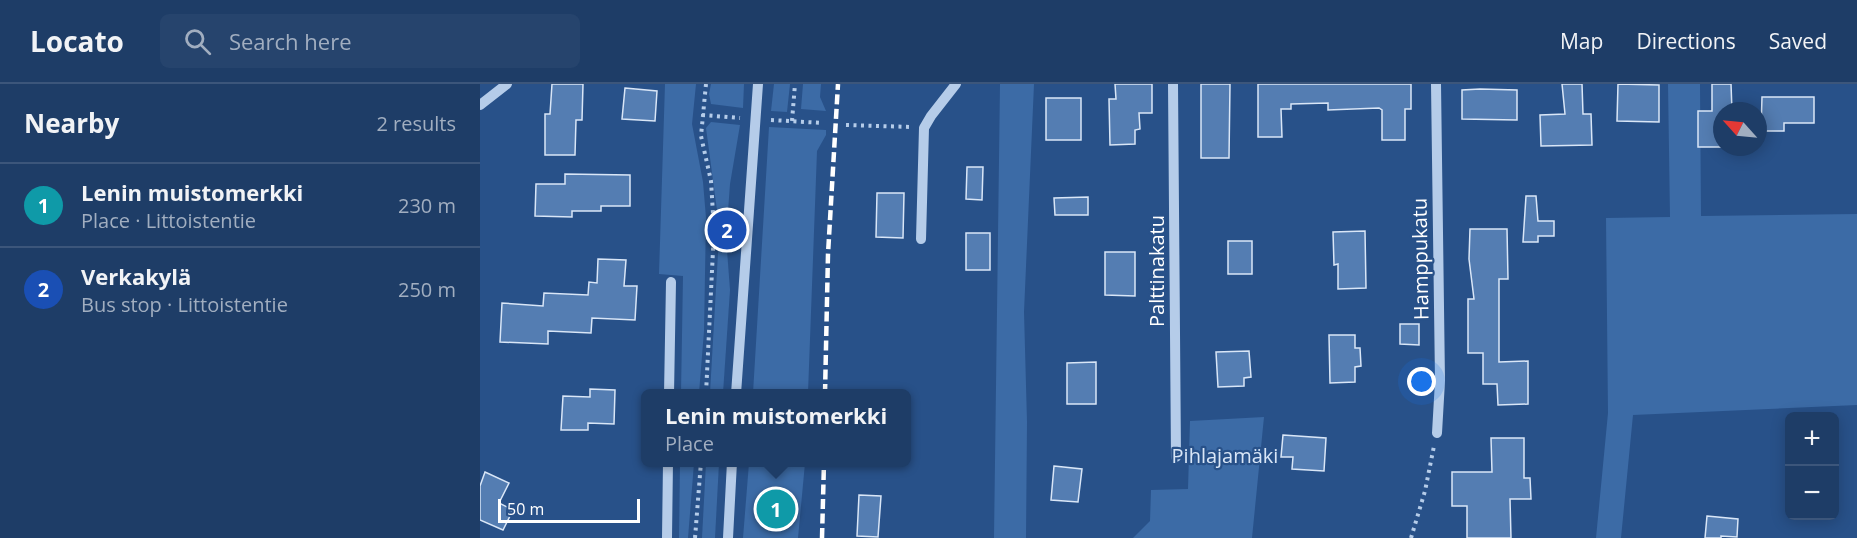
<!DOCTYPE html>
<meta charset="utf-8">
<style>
body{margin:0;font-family:"Open Sans",sans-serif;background:#26446d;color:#f1f3f6}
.controls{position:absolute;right:18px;bottom:18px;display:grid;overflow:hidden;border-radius:9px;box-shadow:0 3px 15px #0003}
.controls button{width:54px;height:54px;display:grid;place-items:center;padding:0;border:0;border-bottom:2px solid #3c567b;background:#1e3d67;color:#f1f3f6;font:30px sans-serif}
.compass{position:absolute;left:1233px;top:18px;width:54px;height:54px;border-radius:50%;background:#1e3d67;box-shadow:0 3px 15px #0003;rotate:297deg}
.scale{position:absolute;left:18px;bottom:15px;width:142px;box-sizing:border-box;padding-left:6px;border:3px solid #fff;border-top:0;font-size:16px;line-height:21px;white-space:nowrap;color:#fff;-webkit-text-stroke:4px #285189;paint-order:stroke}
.you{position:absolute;left:942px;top:298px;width:21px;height:21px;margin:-15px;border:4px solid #fff;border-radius:50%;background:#1a73e8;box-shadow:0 0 0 9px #1a73e833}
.badge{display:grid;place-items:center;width:39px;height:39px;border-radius:50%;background:#95b2f1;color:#fff;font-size:20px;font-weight:700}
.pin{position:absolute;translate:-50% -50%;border:3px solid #fff;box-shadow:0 2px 6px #0006}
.popup{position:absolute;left:161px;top:305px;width:270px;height:78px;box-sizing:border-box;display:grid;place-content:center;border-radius:9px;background:#1e3d67;filter:drop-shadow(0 2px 4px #0005);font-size:20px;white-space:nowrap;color:#a1aec0}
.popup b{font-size:22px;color:#f1f3f6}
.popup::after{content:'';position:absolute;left:50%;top:100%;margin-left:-12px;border:12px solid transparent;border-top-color:#1e3d67}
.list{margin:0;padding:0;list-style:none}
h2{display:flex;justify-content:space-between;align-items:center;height:78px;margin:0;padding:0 24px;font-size:26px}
h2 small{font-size:20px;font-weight:400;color:#a1aec0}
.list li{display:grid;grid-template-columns:39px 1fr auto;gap:18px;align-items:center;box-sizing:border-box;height:84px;padding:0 24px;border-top:2px solid #3c567b}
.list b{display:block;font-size:22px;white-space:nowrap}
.list p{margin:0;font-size:20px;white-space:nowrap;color:#a1aec0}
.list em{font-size:20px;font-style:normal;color:#a1aec0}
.icon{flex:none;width:33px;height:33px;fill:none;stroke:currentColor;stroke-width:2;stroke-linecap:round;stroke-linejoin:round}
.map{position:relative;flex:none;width:1377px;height:454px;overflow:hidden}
header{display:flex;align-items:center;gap:36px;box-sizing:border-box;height:84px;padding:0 30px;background:#1e3d67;border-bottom:2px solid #3c567b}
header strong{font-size:28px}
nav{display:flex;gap:33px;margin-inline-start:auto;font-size:21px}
.search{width:420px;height:54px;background:#26446d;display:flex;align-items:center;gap:15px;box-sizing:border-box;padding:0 21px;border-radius:9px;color:#a1aec0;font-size:22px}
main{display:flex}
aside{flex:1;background:#1e3d67}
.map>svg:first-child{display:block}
.green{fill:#3c6ba6}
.building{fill:#547db2;stroke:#d9e6f7;stroke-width:1.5}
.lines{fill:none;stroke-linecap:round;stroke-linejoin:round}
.path{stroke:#b5cce9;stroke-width:4;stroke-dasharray:3 4.5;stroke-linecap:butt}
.minor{stroke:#b5cce9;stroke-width:10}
.rail{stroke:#fff;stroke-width:4.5;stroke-dasharray:10 4.5;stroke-linecap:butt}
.labels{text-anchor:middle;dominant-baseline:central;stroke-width:4.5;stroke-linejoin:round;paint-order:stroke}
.street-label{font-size:20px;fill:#fff;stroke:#285189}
.park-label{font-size:20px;fill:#d9e6f7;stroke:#285189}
</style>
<header>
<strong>Locato</strong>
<div class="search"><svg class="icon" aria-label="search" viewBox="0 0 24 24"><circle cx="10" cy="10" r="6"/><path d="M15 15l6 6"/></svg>Search here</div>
<nav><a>Map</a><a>Directions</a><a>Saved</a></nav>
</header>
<main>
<aside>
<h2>Nearby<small>2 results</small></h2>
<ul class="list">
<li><span class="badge" style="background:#0f9aa8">1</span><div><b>Lenin muistomerkki</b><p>Place · Littoistentie</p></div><em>230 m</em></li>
<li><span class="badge" style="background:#1a4fb4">2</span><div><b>Verkakylä</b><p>Bus stop · Littoistentie</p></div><em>250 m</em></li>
</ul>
</aside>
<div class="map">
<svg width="1377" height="454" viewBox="0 0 1377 454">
<rect width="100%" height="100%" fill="#285189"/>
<g class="green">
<path d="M185,0H216L212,40L223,98L226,134L224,247L219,309H201L203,192L179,190Z"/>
<path d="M231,0H264L263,24L231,20L229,10Z"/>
<path d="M294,0H310L307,28L291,27Z"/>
<path d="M323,0H341L340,13L346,27L321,25Z"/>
<path d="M520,0H554L544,228L547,338L546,454H514Z"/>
<path d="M1188,0H1220L1221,132L1377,130V321L1153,331L1141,454H1116L1128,329L1126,134L1190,133Z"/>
<path d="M231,38L260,41L250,100L247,141H239L226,44Z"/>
<path d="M289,43L346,46V51L337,67L328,309H273Z"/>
<path d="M239,152L246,153L250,206L243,309H230Z"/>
<path d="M784,333L772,454H653L670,437L671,406L708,405L710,337Z"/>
<path d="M200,379H214L208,454H199Z"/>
<path d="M226,379H239L235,454H222Z"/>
<path d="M269,379H325L318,454H263Z"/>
</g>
<g class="building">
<path d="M72,0H103L102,36H96L95,71H65V30H70Z"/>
<path d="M635,0H672V29H659L660,45L655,46V60L630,61L629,15H636Z"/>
<path d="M721,0H750L749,74H721Z"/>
<path d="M778,0H931V25H925V56H902V26L899,24L848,26V19L811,20V25H801L802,53H778Z"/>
<path d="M1082,0H1102L1103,30H1111L1112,61L1061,62L1060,31L1085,30Z"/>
<path d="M1138,0L1179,1V38L1137,37Z"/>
<path d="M1232,0H1251L1252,27H1242V63H1218V27H1232Z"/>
<path d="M145,4L177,7L175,37L142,35Z"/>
<path d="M1000,5L1037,6V36L982,35V6Z"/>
<path d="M1282,13H1334V39H1304V47H1281Z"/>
<rect x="566" y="14" width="35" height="42"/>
<path d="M487,83H503L502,116L486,115Z"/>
<path d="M85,90L150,91V122H121V127H92V133L55,132L56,100H85Z"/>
<path d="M397,109H424L423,154L396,153Z"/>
<path d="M1046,112H1056L1058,137H1074V152H1058V158H1043Z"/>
<path d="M608,113V131H575L574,114Z"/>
<path d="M990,145H1027L1028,195H1019V278L1048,277V320L1018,321L1017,300H1003V269H988V215H994L989,175Z"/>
<path d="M885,147L886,204L858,205V180L854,181L853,148Z"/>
<rect x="486" y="149" width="24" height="37"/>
<rect x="748" y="157" width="24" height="33"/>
<path d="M625,168H655V212L625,211Z"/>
<path d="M118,175L146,176L144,202H157L155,236L112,234L111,249L68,247V260L20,258L22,219L63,222L64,209L108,211L109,198L117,199Z"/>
<path d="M920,240H939V261L920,260Z"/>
<path d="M849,251H875V264H880L881,282L875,283V298L850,299Z"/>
<path d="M769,267L771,293L764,294V302L738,303L736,268Z"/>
<path d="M616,278V320H587V279Z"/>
<path d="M110,305L135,306L134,340L108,339V346H81L83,312L110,313Z"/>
<path d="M803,351L846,354L844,387L812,385L813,373H801Z"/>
<path d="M1011,354H1044V394H1050L1051,415H1030L1031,454H987V422H972V388H1012Z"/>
<path d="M574,382L602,385L598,418L571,416Z"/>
<path d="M5,388L29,399L19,419L33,426L23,446L0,436V402Z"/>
<path d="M379,411L401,412L398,453L377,452Z"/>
<path d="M1227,432L1258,435L1257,453L1241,452V454H1225Z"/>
</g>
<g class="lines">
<g class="path">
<path d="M226,0L221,52L231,97L234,146L226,310"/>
<path d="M222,31L260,34"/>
<path d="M291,36L343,39"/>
<path d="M312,37L315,0"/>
<path d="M366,41L432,43"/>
<path d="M234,146H247"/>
<path d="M215,454L221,378"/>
<path d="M931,454L945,407L954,362"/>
</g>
<g class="minor">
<path d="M693,0L696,373"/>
<path d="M956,0L960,297L957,349"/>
<path d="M0,21L27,0"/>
<path d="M441,155L444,44L451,32L476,0"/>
<path d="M189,310L191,198"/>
<path d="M256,310L278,0"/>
<path d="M187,454L188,378"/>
<path d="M248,454L252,378"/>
</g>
<g class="rail">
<path d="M345,310L348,170L358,0"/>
<path d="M342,454L344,378"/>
</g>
</g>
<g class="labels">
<g class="street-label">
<text transform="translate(940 175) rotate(-91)">Hamppukatu</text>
<text transform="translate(676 187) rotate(-90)">Palttinakatu</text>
</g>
<g class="park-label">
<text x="745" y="371">Pihlajamäki</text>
</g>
</g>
</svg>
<div class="controls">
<button>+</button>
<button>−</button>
</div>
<svg class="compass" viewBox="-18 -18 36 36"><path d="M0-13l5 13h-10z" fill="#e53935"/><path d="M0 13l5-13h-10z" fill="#a1aec0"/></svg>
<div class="scale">50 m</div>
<div class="you"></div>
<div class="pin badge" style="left:296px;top:425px;background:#0f9aa8">1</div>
<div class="popup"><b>Lenin muistomerkki</b>Place</div>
<div class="pin badge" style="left:247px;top:146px;background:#1a4fb4">2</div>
</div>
</main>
